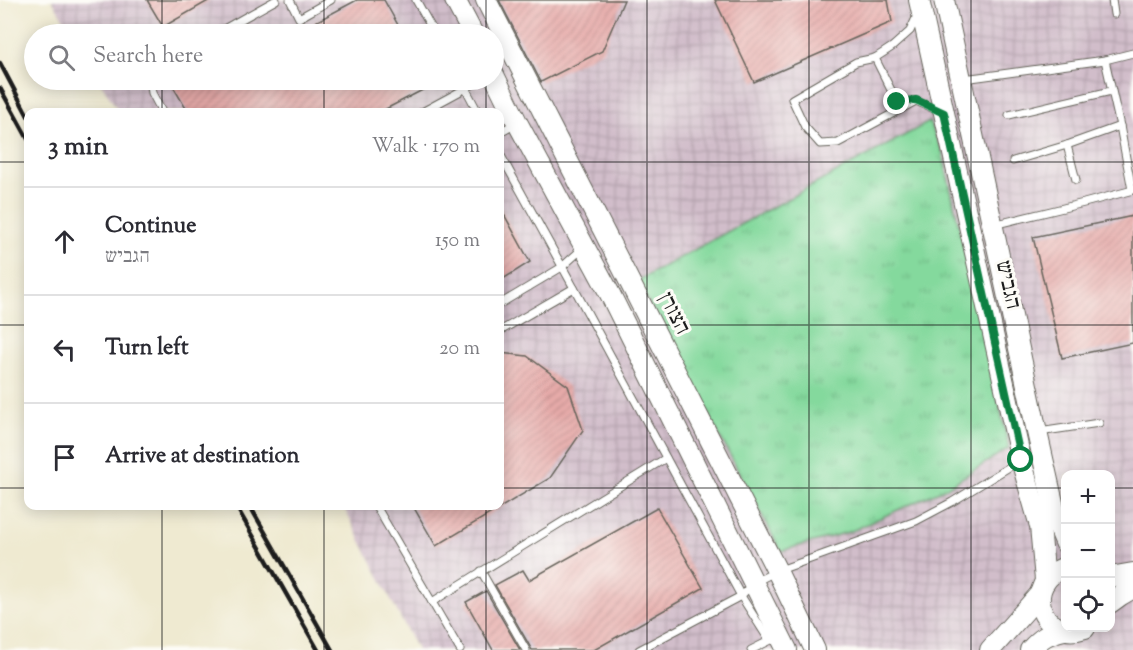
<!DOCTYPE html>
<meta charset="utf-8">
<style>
body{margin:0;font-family:"Sorts Mill Goudy","Frank Ruhl Libre",serif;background:#f7f7f7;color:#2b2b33}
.controls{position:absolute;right:18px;bottom:18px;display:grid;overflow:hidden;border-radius:12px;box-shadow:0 3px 15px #0003}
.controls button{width:54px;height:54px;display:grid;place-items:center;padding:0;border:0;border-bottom:2px solid #e1e1e2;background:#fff;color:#2b2b33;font:30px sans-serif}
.stop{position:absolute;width:18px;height:18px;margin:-14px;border:4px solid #0b8043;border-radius:50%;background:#fff}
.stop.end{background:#0b8043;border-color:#fff;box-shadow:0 2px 6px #0008}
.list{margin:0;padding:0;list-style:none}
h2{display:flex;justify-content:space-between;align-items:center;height:78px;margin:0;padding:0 24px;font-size:26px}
h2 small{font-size:20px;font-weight:400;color:#7c7c81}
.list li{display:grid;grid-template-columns:39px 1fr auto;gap:18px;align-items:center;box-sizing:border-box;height:108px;padding:0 24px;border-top:2px solid #e1e1e2}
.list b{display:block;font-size:22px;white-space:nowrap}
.list p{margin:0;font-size:20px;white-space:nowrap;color:#7c7c81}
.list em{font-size:20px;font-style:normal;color:#7c7c81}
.icon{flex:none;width:33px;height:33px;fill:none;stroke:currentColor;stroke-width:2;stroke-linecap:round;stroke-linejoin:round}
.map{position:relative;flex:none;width:1133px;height:650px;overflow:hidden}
.search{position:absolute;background:#fff;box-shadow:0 3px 15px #0003;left:24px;top:24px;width:480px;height:66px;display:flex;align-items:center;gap:15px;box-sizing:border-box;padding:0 21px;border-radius:33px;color:#7c7c81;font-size:22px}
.panel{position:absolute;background:#fff;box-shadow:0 3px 15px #0003;left:24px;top:108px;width:480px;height:402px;border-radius:12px}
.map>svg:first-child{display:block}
.industrial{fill:url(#industrial-grid);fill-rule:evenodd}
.park{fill:url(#park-tufts);stroke:#507a5c;stroke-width:1.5}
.building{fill:url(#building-hatch)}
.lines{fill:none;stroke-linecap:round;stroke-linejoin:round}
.lane-casing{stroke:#66645b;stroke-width:9}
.secondary-casing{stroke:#66645b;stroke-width:22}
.lane{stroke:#fff;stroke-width:7}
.secondary{stroke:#fff;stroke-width:20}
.rail{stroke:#1c1c1c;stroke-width:4.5}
.route{stroke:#0b8043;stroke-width:8}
.grid{fill:none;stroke:#1c1c1c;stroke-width:1.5;stroke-opacity:0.55}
.labels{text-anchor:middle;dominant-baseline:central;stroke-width:6;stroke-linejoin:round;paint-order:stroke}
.street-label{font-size:22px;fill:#1c1c1c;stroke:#fdfcf7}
</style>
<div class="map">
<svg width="1133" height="650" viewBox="0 0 1133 650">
<defs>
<pattern id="industrial-grid" width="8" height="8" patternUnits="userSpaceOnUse" patternTransform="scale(1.5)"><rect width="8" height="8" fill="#d1bdca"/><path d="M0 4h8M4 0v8" fill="none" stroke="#b3a2ad"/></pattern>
<pattern id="park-tufts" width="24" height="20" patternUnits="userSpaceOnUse" patternTransform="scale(1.5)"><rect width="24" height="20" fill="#84d99d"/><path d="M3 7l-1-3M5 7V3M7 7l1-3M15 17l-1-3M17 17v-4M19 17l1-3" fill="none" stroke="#71ba87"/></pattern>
<pattern id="building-hatch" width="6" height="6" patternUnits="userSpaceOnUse" patternTransform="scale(1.5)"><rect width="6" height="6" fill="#e6aaa9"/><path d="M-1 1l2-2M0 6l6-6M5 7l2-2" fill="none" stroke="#c59291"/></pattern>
</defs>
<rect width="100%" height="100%" fill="#fdfcf7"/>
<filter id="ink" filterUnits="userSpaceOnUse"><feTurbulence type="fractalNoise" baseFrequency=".0167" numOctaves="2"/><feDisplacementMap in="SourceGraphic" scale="12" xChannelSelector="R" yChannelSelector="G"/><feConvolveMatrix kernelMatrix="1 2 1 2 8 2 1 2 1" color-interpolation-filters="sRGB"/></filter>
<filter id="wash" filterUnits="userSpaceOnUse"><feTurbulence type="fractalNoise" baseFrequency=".008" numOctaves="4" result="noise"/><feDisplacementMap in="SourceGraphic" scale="24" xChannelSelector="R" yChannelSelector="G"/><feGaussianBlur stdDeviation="1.35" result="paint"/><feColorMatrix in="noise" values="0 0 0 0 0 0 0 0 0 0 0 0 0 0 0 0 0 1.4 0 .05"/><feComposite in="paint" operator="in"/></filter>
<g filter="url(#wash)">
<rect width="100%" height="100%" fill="#efead1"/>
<path class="industrial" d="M52,0H1133V650H417L343,506H500V112H119L99,80H494V34H73ZM1066,474H1110V628H1066Z"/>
<path class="park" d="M929,122L942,151L1009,448L946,488L852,531L781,551L637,281Z"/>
<g id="blocks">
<g class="building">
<path d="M147,0H210L163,27Z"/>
<path d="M357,0H384L403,34H293Z"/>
<path d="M499,0H624L602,51L541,82Z"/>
<path d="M715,0H888L892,22L754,82Z"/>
<path d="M178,80H442L380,112H188L171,83Z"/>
<path d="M500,207L530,262L500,281Z"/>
<path d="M1133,216V343L1062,358L1033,237Z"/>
<path d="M500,353L527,356L568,386L583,430L550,478L436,546L413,506H500Z"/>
<path d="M657,508L703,588L594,650H532L495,585L523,570L529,580Z"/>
<path d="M486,591L520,650H493L466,602Z"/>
</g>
</g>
</g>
<g filter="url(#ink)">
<use href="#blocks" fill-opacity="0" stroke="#66645b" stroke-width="1.5"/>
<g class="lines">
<defs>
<g id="lane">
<path d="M290,0L299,18L331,0"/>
<path d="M416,0L435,34"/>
<path d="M1112,0L1114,14"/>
<path d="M917,16L910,31L892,47L875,58L897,102L916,101L941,112"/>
<path d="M215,34L276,0"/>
<path d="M875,58L856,62L792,99L805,127L820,144L838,143L916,101"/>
<path d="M1105,60L1120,126L1132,190L1133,189"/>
<path d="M964,79L1105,60L1133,53"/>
<path d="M150,80L152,93L162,112"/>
<path d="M461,80L478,112"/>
<path d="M422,112L481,80"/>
<path d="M1009,115L1111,91"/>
<path d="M500,132L516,123"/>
<path d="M1067,145L1076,180"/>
<path d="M500,154L574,288L741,596L769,640"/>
<path d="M1013,161L1067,145L1120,126"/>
<path d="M993,225L1084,203L1133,190"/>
<path d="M500,304L562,267L582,249"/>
<path d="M500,331L574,288"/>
<path d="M1039,432L1099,423"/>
<path d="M376,506L460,650"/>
<path d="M481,571L526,650"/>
<path d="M432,602L666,458"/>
<path d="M639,650L741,596L753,583L777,571L916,521L952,502L1019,461"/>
<path d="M751,650L773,639"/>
</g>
<g id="secondary">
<path d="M455,0L473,34"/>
<path d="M486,0L777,571L815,650"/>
<path d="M919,0L1021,460L1040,526L1045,580"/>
<path d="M944,0L1037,432L1058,525L1066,544"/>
<path d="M494,75L517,122L610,294L787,650"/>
<path d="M1066,567C1020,582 1040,643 1085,628"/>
<path d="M1110,577L1133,573"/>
<path d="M1110,603L1121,595L1133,588"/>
<path d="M990,650L1039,595"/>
<path d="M1030,650C1042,637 1047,634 1064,630"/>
</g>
</defs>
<use href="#lane" class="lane-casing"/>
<use href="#secondary" class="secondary-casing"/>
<use href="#lane" class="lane"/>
<use href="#secondary" class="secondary"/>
<g class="rail">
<path d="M0,63L28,116"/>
<path d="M0,88L28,139"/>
<path d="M236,506L318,650"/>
<path d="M250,506L332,650"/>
</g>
</g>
</g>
<g class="lines" filter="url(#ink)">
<path class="route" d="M897,102L916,100L944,113L1021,460"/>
</g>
<path class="grid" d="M162,0V34M324,0V34M486,0V34M647,0V650M809,0V650M971,0V650M162,80V112M324,80V112M486,80V112M0,162H28M500,162H1133M0,325H28M500,325H1133M0,488H28M500,488H1066M1110,488H1133M162,506V650M324,506V650M486,506V650"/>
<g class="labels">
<g class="street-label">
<text transform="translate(1007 285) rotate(77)">הגביש</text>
<text transform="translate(673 314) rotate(63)">הצורן</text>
</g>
</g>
</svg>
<div class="controls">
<button>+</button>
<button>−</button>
<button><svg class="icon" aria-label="locate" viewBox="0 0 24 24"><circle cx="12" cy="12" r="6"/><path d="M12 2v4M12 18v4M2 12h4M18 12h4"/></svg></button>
</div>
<div class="stop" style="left:1021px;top:460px"></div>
<div class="stop end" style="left:897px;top:102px"></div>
<div class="search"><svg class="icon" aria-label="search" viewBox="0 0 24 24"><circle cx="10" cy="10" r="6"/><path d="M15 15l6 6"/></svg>Search here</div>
<section class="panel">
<h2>3 min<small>Walk · 170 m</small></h2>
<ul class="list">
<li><svg class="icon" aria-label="ahead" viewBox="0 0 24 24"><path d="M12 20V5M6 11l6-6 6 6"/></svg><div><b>Continue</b><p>הגביש</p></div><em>150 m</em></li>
<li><svg class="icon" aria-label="left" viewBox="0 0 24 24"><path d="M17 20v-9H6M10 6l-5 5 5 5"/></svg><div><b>Turn left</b></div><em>20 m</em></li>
<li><svg class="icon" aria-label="arrive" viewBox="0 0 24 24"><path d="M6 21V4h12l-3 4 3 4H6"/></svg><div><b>Arrive at destination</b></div></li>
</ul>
</section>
</div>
